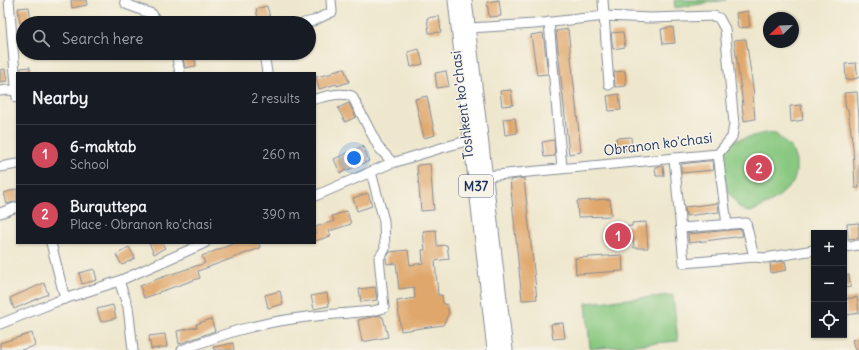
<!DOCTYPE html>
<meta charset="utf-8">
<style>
body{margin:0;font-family:Delius,sans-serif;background:#242831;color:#f1f3f6}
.controls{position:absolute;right:12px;bottom:12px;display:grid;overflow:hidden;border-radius:0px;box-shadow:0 1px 3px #0004}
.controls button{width:36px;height:36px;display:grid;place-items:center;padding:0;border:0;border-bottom:1px solid #363941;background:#171b24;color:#f1f3f6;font:20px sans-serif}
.compass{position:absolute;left:763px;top:12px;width:36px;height:36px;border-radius:50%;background:#171b24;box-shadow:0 1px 3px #0004;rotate:247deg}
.you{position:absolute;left:354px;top:158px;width:14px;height:14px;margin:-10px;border:3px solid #fff;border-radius:50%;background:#1a73e8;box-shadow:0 0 0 6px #1a73e833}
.badge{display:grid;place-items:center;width:26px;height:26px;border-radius:50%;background:#d1495b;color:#fff;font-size:13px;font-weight:700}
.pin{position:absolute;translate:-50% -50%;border:2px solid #fff;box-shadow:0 1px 4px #0006}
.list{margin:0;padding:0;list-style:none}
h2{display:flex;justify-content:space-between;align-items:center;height:52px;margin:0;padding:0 16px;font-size:17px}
h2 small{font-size:13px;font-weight:400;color:#9ea1a6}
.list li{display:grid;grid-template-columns:26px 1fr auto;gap:12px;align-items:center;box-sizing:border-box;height:60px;padding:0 16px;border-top:1px solid #363941}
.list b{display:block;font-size:15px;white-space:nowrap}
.list p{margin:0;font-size:13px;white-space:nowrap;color:#9ea1a6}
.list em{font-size:13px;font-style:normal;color:#9ea1a6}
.icon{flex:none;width:22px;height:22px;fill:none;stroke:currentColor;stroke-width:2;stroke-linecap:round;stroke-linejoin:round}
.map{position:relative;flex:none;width:859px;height:350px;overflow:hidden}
.search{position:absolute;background:#171b24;box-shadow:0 1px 3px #0004;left:16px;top:16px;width:300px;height:44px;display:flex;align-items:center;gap:10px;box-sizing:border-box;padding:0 14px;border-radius:22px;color:#9ea1a6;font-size:15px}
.panel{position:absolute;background:#171b24;box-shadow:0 1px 3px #0004;left:16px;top:72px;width:300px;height:172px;border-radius:0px}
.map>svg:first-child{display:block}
.green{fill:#88c880;stroke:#527c6f}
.building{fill:#e0a76c}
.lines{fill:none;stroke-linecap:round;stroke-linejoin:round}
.minor-casing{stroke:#848b96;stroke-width:11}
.highway-casing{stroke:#848b96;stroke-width:15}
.minor{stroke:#fff;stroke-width:9}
.highway{stroke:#fff;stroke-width:13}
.labels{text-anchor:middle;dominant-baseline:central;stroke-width:3;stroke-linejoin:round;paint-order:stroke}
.shield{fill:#f7f3e8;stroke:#5d6a87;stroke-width:1}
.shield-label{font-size:13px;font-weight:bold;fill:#1b2f5e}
.street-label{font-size:14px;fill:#1b2f5e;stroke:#f7f3e8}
</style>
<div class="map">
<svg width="859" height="350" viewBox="0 0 859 350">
<rect width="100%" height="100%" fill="#f7f3e8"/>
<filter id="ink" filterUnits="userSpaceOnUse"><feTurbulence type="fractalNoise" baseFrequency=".025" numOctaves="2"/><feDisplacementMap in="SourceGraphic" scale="8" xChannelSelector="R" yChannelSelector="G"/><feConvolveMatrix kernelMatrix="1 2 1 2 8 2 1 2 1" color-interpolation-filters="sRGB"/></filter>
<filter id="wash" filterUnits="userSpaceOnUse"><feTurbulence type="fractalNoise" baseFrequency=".012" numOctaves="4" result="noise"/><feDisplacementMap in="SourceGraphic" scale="16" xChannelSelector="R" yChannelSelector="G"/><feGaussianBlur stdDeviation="0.9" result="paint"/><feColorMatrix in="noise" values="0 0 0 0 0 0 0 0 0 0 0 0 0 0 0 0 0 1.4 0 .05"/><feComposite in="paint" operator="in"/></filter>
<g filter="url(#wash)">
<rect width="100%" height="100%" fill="#eee7cd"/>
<g class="green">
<path d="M674,0H726L675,8Z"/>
<path d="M765,133L776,134L792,149L796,161V173L793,183L775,200L751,212L745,211L739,207L727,190L722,164L725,151L733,141Z"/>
<path d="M673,295L678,341L590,349L586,303Z"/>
</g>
<g id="blocks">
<g class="building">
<path d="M71,0H86L87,5L72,8Z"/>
<path d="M499,0L501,16L489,17L487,2Z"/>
<path d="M267,6L271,21L259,23L256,9Z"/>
<path d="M29,7L31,22L20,23L18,8Z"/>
<path d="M748,11L750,27L738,28L736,13Z"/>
<path d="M439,16L441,32L429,33L427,18Z"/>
<path d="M673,27L675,43L663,44L661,29Z"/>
<path d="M568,29L581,152L569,154L556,31Z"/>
<path d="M623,32L625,47L613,49L611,33Z"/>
<path d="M543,33L548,74L537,75L531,35Z"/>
<path d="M746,39L754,95H753L755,119L744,121L742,105H743L734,40Z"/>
<path d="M419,49L423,64L411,67L408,52Z"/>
<path d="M182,53H194L196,66L185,68Z"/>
<path d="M856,63L858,78L846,80L845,64Z"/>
<path d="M30,67V73H21V68Z"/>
<path d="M344,68L349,82L337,86V84L319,89L316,77L333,73V71Z"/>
<path d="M5,69L7,81L0,82V70Z"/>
<path d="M446,71L449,86L437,88L435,73Z"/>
<path d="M625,71L626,86L615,87L614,72Z"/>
<path d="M511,90L513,105L502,106L500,91Z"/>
<path d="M857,92L859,118V188H855L853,148L848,109H846L844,93Z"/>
<path d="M619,94L621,110L609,111L607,96Z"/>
<path d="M427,96L435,135L424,138L415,99Z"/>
<path d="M349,103L356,117L345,122L338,108Z"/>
<path d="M801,105L803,120L791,122L790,106Z"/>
<path d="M515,118L517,133L505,135L503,119Z"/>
<path d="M631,137L632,149L617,150L616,138Z"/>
<path d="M554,140L555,156L544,157L542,142Z"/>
<path d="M363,146L369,161L340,173L334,159Z"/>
<path d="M707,161H713L714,170L681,173V164Z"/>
<path d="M430,164L434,210L421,211L417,165Z"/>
<path d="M663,166L664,176H656L655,167Z"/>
<path d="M524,178L537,299L522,300L510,180Z"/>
<path d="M17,189V201L7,204L4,193Z"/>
<path d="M368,193L372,206L357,211L353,198Z"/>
<path d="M610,199L611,216L578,217L577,201Z"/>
<path d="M718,203L719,212L686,216L685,207Z"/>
<path d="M347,211L351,224L329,231L331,236L315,241V227L334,221L332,216Z"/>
<path d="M646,222L648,248H634L633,238L620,239L619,227L632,226V223Z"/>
<path d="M859,223V238L848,239L847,224Z"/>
<path d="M741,229L743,236L689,243L688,234Z"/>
<path d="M436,230L437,246L447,245L449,259L435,261L438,295H442L443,303L447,305L449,313L443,325L401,331L397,301L415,298L414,287L399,289L396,263L387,264L386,258L390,252L408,250L410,265L423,263L422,250H425L423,231Z"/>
<path d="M149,243H162L165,248L154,254Z"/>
<path d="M235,243H259L260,248L198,271L200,278L159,292V293L144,298L140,286L160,278L205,263L202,256Z"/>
<path d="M129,247L135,258L122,265L116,255Z"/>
<path d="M622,255L623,271L576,274L575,258Z"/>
<path d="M785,261L787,270L771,273L770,263Z"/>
<path d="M94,269L97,280L82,284L79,273Z"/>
<path d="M844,275H849L851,287L844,288Z"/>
<path d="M44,283L48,294L14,309L10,298Z"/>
<path d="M375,287L377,300L361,302L359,289Z"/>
<path d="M280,291L283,304L268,308L265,295Z"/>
<path d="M327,293L329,306L314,309L311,296Z"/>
<path d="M857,297L859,313L847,315L845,299Z"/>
<path d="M113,305L116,318L101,322L97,309Z"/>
<path d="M381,315V317H383L388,337L362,342L358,320Z"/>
<path d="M211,319L215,331L179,344L177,331L197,327L196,324Z"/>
<path d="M563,323L565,338L553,339L551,324Z"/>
<path d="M32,333L35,346L21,350H0V343Z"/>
<path d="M165,334L167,347L151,349L149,336Z"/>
<path d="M859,338V350H855L852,340Z"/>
<path d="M233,343L234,350H214L213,347Z"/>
</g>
</g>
</g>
<g filter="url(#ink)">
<use href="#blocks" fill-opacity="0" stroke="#848b96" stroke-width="1"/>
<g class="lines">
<defs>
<g id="minor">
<path d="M9,0L17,98"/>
<path d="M125,0L126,4L152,14L158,23"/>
<path d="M603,0L609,85"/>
<path d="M549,22L562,168"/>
<path d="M304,23L313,21L332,12L331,0"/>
<path d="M469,28L534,24L605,16L651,18L714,16L719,18L725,29L734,124L732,137L718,154L486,176"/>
<path d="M264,53L267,73"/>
<path d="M177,58L180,73"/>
<path d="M0,91L8,90L16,91"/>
<path d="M315,99C328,96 340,92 352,96L379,148L393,163"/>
<path d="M718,154L727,225"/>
<path d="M674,158L684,263L754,257"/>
<path d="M0,167L17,164"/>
<path d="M315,196L389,164L441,148L470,140"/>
<path d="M0,213L17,207"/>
<path d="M681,228L746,223L754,257L765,258L814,250"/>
<path d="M51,243L65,299"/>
<path d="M844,247L859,245"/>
<path d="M119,281L128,307L133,350"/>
<path d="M0,324L55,302L119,281L205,243"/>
<path d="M182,350C205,341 228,332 251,327C291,317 333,314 373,311L384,308L379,258L385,249L384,221L371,172"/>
</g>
<g id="highway">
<path d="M455,0L494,350"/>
<path d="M465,0L506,350"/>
</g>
</defs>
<use href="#minor" class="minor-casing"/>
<use href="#highway" class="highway-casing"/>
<use href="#minor" class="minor"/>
<use href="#highway" class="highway"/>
</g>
</g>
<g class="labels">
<rect class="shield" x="459" y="175" width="34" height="22" rx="3"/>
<g class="shield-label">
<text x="476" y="186">M37</text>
</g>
<g class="street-label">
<text transform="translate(462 105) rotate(-97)">Toshkent ko'chasi</text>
<text transform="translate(658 144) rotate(-7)">Obranon ko'chasi</text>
</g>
</g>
</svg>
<div class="controls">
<button>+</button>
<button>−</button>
<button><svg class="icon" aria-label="locate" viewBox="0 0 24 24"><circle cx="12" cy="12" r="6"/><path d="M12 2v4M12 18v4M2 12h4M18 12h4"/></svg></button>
</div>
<svg class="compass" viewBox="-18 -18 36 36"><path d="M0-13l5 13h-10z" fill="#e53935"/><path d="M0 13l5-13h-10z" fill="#9ea1a6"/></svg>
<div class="you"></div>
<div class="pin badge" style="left:618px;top:236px">1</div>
<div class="pin badge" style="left:759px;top:168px">2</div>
<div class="search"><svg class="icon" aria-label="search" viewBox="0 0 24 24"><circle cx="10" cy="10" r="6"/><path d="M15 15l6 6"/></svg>Search here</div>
<section class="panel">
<h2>Nearby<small>2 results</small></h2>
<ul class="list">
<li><span class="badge">1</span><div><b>6-maktab</b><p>School</p></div><em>260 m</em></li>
<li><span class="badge">2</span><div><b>Burquttepa</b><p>Place · Obranon ko'chasi</p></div><em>390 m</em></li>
</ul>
</section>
</div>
